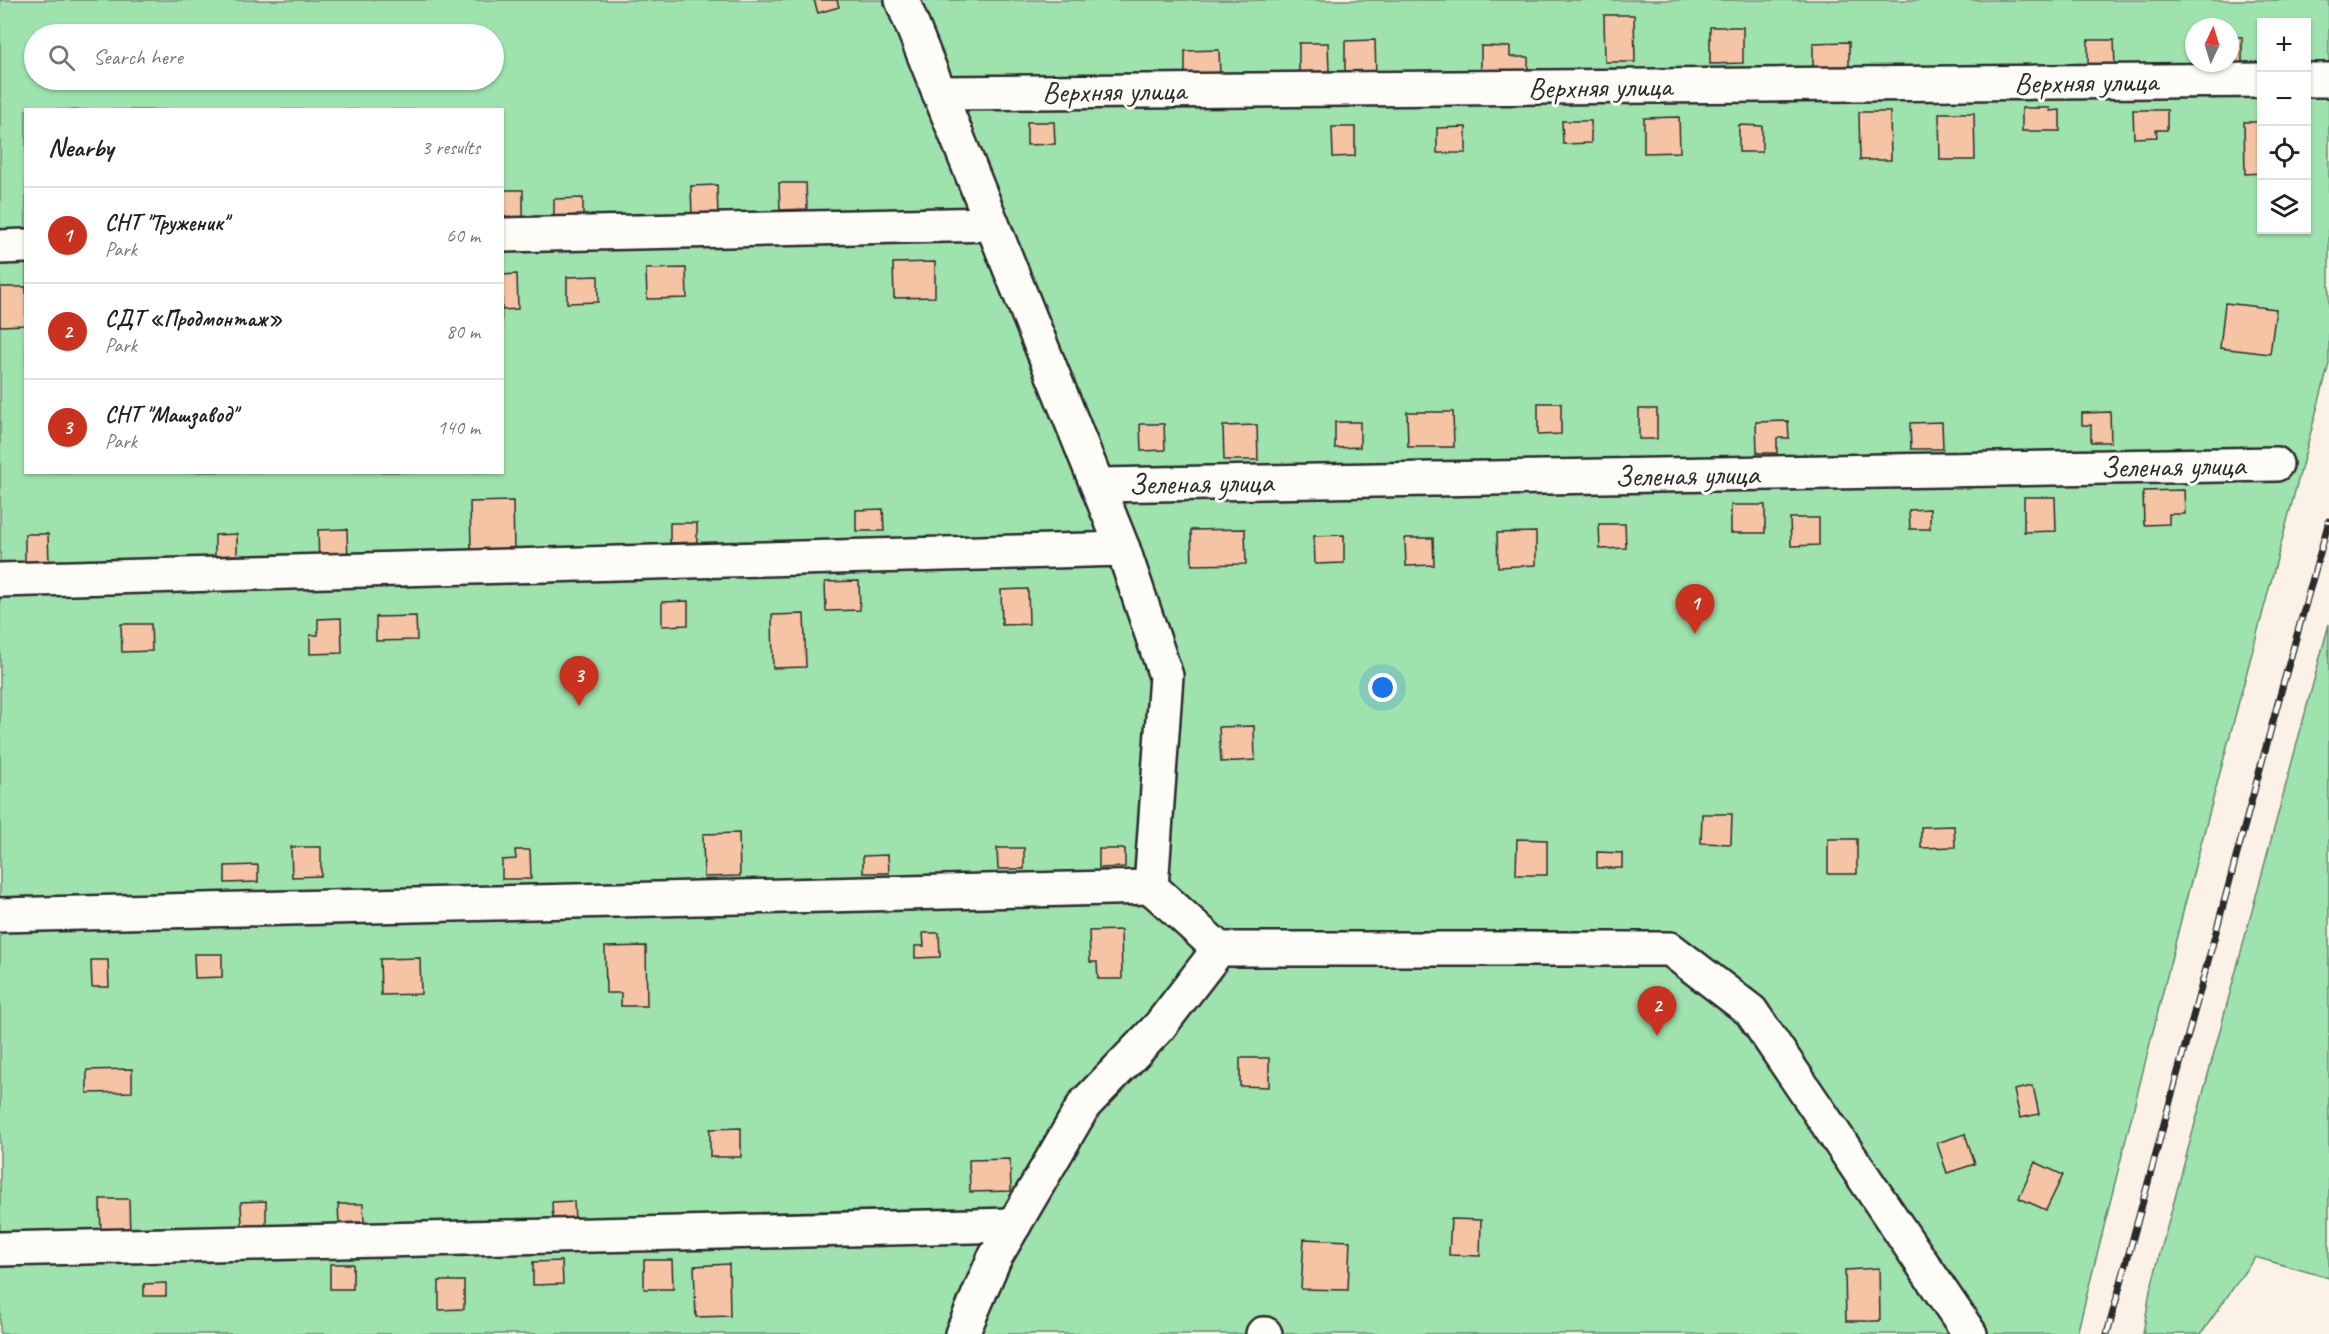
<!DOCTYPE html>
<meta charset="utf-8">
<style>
body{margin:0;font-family:Caveat,sans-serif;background:#f6f6f6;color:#222}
.controls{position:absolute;right:18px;top:18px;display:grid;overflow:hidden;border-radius:0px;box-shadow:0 2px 4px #0004}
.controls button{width:54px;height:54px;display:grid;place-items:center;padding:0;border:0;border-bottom:2px solid #e0e0e0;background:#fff;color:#222;font:30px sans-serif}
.compass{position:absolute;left:2185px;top:18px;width:54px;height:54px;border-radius:50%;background:#fff;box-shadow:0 2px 4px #0004;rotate:4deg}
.you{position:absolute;left:1383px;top:688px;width:21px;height:21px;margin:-15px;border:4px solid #fff;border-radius:50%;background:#1a73e8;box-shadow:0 0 0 9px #1a73e833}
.badge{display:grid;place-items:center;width:39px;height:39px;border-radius:50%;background:#c8321e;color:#fff;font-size:20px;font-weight:700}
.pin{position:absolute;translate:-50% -50px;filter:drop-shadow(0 2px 3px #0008)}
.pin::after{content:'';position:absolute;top:32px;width:21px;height:18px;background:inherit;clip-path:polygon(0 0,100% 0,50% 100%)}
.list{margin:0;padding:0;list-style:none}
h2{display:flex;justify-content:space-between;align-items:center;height:78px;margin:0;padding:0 24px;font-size:26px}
h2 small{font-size:20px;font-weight:400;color:#767676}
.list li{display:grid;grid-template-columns:39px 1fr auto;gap:18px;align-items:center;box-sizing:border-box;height:96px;padding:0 24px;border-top:2px solid #e0e0e0}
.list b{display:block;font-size:22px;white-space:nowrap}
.list p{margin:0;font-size:20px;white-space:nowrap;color:#767676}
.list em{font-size:20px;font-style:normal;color:#767676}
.icon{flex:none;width:33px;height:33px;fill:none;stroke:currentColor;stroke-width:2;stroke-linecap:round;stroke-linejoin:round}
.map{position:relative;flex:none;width:2329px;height:1334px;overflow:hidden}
.search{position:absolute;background:#fff;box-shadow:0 2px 4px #0004;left:24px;top:24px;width:480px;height:66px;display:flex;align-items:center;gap:15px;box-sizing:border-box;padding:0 21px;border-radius:33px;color:#767676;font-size:22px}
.panel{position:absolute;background:#fff;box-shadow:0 2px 4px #0004;left:24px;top:108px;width:480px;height:366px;border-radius:0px}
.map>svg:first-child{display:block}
.green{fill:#9ee2ae;stroke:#64866c;stroke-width:1.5;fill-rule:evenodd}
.building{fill:#f5c4a5;stroke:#2b2b2b;stroke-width:1.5}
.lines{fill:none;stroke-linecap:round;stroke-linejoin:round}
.minor-casing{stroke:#2b2b2b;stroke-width:38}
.minor{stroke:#fdfcf7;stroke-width:33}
.rail-casing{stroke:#2b2b2b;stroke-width:7}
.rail{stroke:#fdfcf7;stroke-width:4.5;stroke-dasharray:14;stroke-linecap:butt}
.labels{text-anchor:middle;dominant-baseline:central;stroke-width:6;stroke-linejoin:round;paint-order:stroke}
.street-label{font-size:30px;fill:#2b2b2b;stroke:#fdfcf7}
</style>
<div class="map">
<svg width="2329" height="1334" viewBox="0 0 2329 1334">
<rect width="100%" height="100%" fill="#fbf1e7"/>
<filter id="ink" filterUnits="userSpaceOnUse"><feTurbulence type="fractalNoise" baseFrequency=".0167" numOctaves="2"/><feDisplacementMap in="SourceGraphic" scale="12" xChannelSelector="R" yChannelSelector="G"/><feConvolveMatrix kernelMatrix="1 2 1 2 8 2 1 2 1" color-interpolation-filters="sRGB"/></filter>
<g filter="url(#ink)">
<g class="green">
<path d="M0,0H2329V364L2185,904L2077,1334H0ZM2262,22H2306V230H2262ZM2194,27H2230V63H2194ZM34,34H494V80H34ZM26,110H502V472H26Z"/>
<path d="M2329,624V1278L2255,1257L2201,1334H2143L2150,1291Z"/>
</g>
<g class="building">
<path d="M814,0H837L839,7L818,13Z"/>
<path d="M1604,15H1634L1635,62H1605Z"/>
<path d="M1710,27H1743V63L1710,64Z"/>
<path d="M2230,37H2242V63L2219,64L2230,63Z"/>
<path d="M1375,40L1376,77L1345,76V41Z"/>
<path d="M2088,40H2114L2115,67H2088Z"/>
<path d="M1849,42V76H1813V43Z"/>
<path d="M1299,43H1328L1329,71L1299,72Z"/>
<path d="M1481,46L1510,47V57H1528V75L1481,76Z"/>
<path d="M1219,50L1220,76L1185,77V51Z"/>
<path d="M2022,108H2050V111L2060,110V131H2022Z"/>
<path d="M2133,110H2167V130H2156L2157,137L2134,138Z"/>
<path d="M1859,112H1890L1891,160H1860Z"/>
<path d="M1939,113H1974L1975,160H1940Z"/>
<path d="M1679,117L1680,152L1644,153V118Z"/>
<path d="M1562,121H1591V143L1563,144Z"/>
<path d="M1027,122H1054L1055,144L1027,145Z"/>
<path d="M2244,122H2262V173L2245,174Z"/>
<path d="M1739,125L1762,126V152H1739Z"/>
<path d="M1332,127H1355V156L1333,157Z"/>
<path d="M1466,127V153H1437V128Z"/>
<path d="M779,183H806L807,209L780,210Z"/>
<path d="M717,185L718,216L692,217L691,186Z"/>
<path d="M502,190H523V220L502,221Z"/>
<path d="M583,198V216L554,217V199Z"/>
<path d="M935,262V297L894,298L893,263Z"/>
<path d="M686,268L687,298L647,299L646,269Z"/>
<path d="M517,274L518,309L502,310V275Z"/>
<path d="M598,276V302L567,303V277Z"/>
<path d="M0,287H26V325L0,326Z"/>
<path d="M2225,303L2276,309L2270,354L2220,348Z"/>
<path d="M1538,403H1561V434L1538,435Z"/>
<rect x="1639" y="409" width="18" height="30"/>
<path d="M1407,412H1453L1454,447H1408Z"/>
<path d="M2110,412L2111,442H2091V425H2082V413Z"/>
<path d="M1788,421L1789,438H1777V453H1757L1756,422Z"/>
<path d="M1335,422H1360V447L1335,448Z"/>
<path d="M1942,422L1943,449H1911L1910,423Z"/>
<path d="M1140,424H1164L1165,450L1141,451Z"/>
<path d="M1257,425L1258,460H1224L1223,426Z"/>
<path d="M2184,490L2185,514H2169V524L2144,525L2143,491Z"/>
<path d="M2024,497H2055L2056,531L2024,532Z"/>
<path d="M513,501L514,549L471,550L470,502Z"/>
<rect x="1731" y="505" width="34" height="28"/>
<path d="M883,509L884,531H856V510Z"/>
<path d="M1930,509V529H1910L1909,510Z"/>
<path d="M1790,518H1819V545L1791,546Z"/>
<path d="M670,523H697V542L670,543Z"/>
<path d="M1599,524H1625L1626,548L1600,549Z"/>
<path d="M347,529L348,564L319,565L318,530Z"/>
<path d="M1245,529L1246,564L1192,565L1191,530Z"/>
<path d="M1536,532V565L1498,567L1497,533Z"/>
<path d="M25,534H48L49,563L25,564Z"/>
<path d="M237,534V555L215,556V535Z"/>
<path d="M1344,535V563L1315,564L1314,536Z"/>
<path d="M1405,538H1433L1434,565L1406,566Z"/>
<path d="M859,581L860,610L826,611L825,582Z"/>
<path d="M1028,589L1029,624L1002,625L1001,590Z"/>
<path d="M688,601V625L662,626V602Z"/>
<path d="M804,614L806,667L773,668L772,615Z"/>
<path d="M416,616L417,640L376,641V617Z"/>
<path d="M341,618L342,653L310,654V635H318V619Z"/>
<path d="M121,624H151L152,651L122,652Z"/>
<path d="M1254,726L1255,760L1221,762L1219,727Z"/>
<path d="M1702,814H1732L1731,844L1701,843Z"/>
<path d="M1954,826L1955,847L1921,848V827Z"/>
<path d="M739,833L740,876L704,877L703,834Z"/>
<path d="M1517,839L1547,840V875H1516Z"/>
<rect x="1828" y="839" width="29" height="35"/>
<path d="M291,847H321V876L292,877Z"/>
<path d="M997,848H1024V869H998Z"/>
<path d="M1099,849H1125V867L1099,868Z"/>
<path d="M515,850H530L531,879H502V860L516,859Z"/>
<path d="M1597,852L1622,853V868H1597Z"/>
<path d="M888,855L889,873H863V856Z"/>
<path d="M258,865V882L225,883V866Z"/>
<path d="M1121,930L1122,979H1098L1097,962H1090L1089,931Z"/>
<path d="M923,933H939L940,957L915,958V946H924Z"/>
<path d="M646,946L647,1006H621V993H606L605,947Z"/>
<path d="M194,954H222V977L195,978Z"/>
<path d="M420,958L421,994L381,995L380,959Z"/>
<path d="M91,960H108L109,987H92Z"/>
<path d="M1240,1058H1269V1087L1240,1086Z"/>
<path d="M132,1069V1092L87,1093V1070Z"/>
<path d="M2033,1086L2039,1114L2020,1118L2014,1090Z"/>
<path d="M741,1128V1157H710V1129Z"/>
<path d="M1965,1134L1975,1164L1947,1173L1937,1143Z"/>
<path d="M1010,1159L1011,1191L970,1192L969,1160Z"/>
<path d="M2035,1162L2063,1175L2046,1210L2019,1198Z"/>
<path d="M100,1199H129L130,1237L101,1238Z"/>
<path d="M266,1201V1225L242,1226L241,1202Z"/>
<path d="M574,1201L575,1223H553L552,1202Z"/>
<path d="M338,1204H363L364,1222L339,1223Z"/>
<path d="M1451,1219L1481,1220L1480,1256L1449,1255Z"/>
<path d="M1304,1239L1350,1241L1348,1290L1301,1289Z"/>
<path d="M644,1260H672L673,1289H644Z"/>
<path d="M562,1261L563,1284L533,1285V1262Z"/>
<rect x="330" y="1264" width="23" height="25"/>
<path d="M729,1264L730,1316L696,1317L694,1266Z"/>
<path d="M1879,1268L1880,1321H1846L1845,1270Z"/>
<path d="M439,1281H464V1309L439,1310Z"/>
<path d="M166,1283V1296H144V1284Z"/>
</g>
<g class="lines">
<defs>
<g id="minor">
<path d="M902,0L1123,549L1166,676L1151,887"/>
<path d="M2306,80H2329"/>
<path d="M939,93L2262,80"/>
<path d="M502,235L992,224"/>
<path d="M0,247L26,246"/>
<path d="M1098,485L2276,464"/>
<path d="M0,580L1123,549"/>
<path d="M0,915L1151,887L1219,949H1670L1751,1011L1970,1334"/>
<path d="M0,1249L1014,1225"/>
<path d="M962,1334L994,1259L1084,1105L1159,1027L1219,949"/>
<path d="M1263,1334H1265"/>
</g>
</defs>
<use href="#minor" class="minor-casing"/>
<use href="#minor" class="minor"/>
<defs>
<path id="rail" d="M2107,1334L2282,688L2329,521"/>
</defs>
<use href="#rail" class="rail-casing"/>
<use href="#rail" class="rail"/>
</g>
</g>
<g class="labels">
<g class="street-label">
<text transform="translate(2086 82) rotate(-1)">Верхняя улица</text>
<text transform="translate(1600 87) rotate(-1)">Верхняя улица</text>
<text transform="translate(1114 91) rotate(-1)">Верхняя улица</text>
<text transform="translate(2173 466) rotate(-1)">Зеленая улица</text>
<text transform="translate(1687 475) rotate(-1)">Зеленая улица</text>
<text transform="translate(1201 483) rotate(-1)">Зеленая улица</text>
</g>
</g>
</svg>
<div class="controls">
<button>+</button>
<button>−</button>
<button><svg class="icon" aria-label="locate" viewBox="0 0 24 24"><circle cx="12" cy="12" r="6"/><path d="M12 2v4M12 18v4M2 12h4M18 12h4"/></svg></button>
<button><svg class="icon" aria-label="layers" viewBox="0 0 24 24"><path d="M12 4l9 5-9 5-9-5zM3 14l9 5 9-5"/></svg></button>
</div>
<svg class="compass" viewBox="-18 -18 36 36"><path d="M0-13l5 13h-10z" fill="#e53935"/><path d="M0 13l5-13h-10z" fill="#767676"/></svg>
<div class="you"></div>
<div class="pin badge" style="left:1695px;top:634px">1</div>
<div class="pin badge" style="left:1657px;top:1036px">2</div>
<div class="pin badge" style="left:579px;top:706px">3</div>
<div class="search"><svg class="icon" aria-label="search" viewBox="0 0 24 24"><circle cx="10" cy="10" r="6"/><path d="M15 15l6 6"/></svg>Search here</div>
<section class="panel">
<h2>Nearby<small>3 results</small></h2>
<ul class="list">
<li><span class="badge">1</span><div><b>СНТ &quot;Труженик&quot;</b><p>Park</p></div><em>60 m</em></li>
<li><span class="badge">2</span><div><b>СДТ «Продмонтаж»</b><p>Park</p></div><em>80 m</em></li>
<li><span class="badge">3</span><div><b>СНТ &quot;Машзавод&quot;</b><p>Park</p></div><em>140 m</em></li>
</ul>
</section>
</div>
